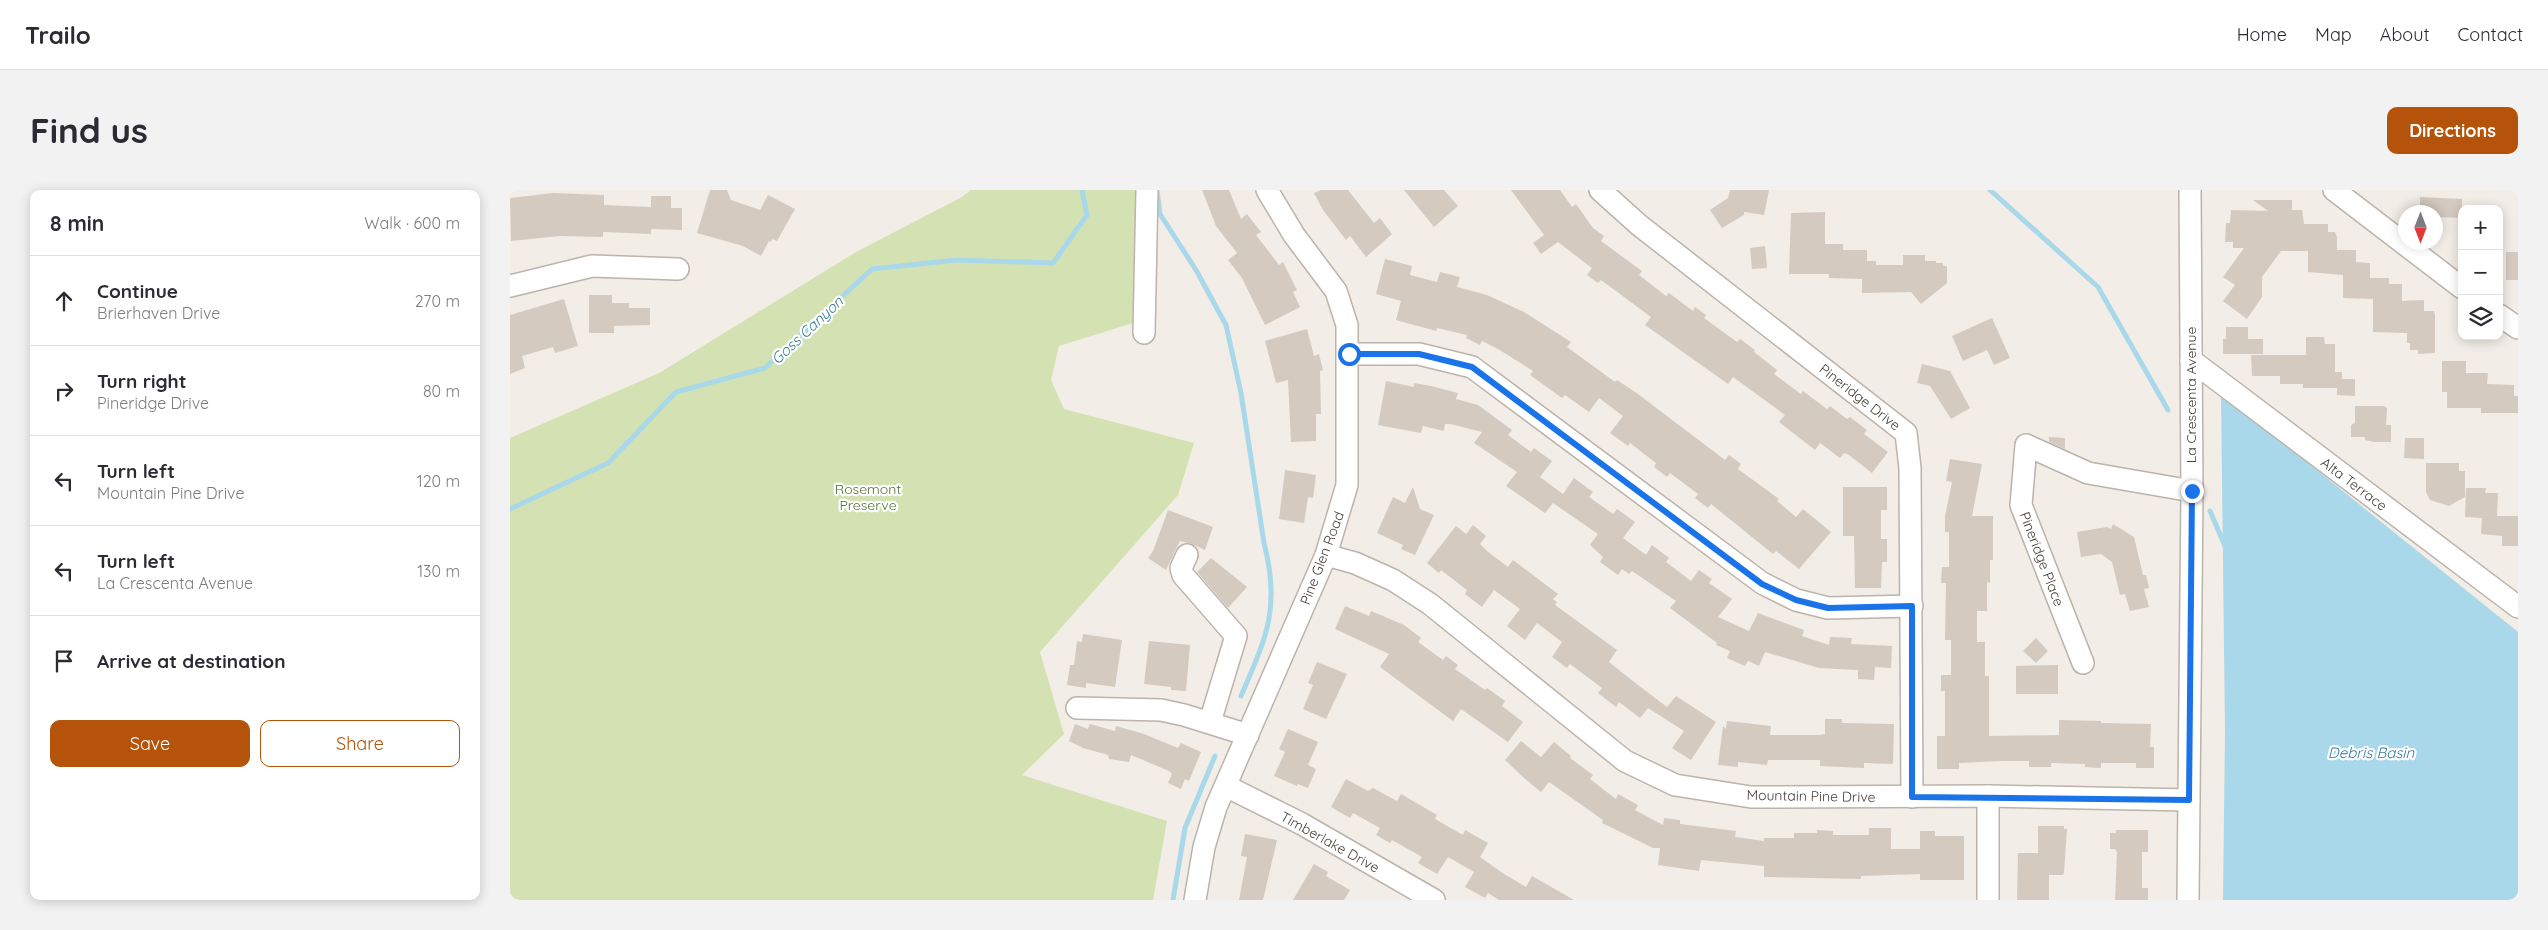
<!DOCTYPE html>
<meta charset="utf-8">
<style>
body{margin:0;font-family:Quicksand,sans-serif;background:#f2f2f3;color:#2b2b33}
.controls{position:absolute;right:15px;top:15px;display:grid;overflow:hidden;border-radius:10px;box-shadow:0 2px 12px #0003}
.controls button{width:45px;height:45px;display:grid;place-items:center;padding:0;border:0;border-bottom:1px solid #e1e1e2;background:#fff;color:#2b2b33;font:25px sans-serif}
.compass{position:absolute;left:1888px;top:15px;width:45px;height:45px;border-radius:50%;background:#fff;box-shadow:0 2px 12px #0003;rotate:180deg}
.stop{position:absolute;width:15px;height:15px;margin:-11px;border:4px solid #1a73e8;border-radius:50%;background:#fff}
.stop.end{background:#1a73e8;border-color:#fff;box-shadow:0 1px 5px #0008}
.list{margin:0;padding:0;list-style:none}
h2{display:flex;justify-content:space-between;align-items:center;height:65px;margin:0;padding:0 20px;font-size:21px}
h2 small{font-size:16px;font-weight:400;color:#7c7c81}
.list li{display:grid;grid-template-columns:32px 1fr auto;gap:15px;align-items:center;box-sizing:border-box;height:90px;padding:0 20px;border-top:1px solid #e1e1e2}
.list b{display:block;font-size:19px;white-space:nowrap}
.list p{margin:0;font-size:16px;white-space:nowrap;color:#7c7c81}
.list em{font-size:16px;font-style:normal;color:#7c7c81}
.actions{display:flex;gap:10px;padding:15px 20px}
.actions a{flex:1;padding:11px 0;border:1px solid #b45309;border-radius:10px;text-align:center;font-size:18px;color:#b45309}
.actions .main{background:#b45309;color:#fff}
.icon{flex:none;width:28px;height:28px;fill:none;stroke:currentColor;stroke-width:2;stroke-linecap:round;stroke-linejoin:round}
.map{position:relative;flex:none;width:2008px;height:710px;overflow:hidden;border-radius:10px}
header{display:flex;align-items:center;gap:30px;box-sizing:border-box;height:70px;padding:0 25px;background:#fff;border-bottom:1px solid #e1e1e2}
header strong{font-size:24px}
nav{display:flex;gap:28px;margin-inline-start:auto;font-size:18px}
.intro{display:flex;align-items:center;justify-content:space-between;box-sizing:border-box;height:120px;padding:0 30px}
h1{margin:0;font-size:35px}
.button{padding:12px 22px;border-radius:10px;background:#b45309;color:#fff;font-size:18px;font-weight:700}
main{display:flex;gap:30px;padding:0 30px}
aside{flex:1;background:#fff;border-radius:10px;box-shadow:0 2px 12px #0003}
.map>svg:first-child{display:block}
.green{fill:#d4e2b3}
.water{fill:#a8d8e9}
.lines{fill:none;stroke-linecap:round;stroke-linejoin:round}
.stream{stroke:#a8d8e9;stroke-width:5}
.building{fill:#d5cac0}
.minor-casing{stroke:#bcb3aa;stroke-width:24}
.minor{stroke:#fff;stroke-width:21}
.route{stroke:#1a73e8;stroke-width:6}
.labels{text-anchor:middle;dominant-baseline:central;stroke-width:4.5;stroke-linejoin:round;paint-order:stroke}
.street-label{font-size:14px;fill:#443d36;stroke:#fff}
.park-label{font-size:14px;fill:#51702f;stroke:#fff}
.water-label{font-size:15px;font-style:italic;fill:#357c97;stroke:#fff}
</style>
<header>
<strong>Trailo</strong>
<nav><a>Home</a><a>Map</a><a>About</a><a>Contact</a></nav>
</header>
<div class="intro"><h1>Find us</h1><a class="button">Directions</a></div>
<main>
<aside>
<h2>8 min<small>Walk · 600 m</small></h2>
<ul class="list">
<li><svg class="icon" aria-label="ahead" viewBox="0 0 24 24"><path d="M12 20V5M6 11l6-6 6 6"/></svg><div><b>Continue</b><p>Brierhaven Drive</p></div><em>270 m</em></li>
<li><svg class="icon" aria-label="right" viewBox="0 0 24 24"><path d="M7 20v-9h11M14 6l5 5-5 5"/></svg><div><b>Turn right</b><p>Pineridge Drive</p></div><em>80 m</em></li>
<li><svg class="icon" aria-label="left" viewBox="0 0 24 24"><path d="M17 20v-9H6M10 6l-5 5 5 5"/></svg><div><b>Turn left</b><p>Mountain Pine Drive</p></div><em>120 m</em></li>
<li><svg class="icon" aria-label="left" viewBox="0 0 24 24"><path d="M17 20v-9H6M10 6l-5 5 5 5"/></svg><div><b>Turn left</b><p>La Crescenta Avenue</p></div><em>130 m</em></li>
<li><svg class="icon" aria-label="arrive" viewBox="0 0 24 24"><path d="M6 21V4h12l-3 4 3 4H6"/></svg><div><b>Arrive at destination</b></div></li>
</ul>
<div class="actions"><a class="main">Save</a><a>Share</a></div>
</aside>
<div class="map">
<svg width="2008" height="710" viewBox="0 0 2008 710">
<rect width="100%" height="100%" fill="#f2ede7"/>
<path class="green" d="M461,0H627L623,133L549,156L541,190L554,219L684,253L668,305L530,462L554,544L512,585L657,631L643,710H0V248L149,183L346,62L452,7Z"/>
<path class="water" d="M1711,203L2008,442V710H1713L1715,542Z"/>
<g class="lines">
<g class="stream">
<path d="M647,0L650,24L686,80L716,135L731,203L754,353C771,418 756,448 731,506"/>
<path d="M1480,0L1588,97L1658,220"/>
<path d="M0,319L98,273L166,202L255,178L362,79L447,70L543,73L577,25L572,0"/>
<path d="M1700,321L1715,356"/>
<path d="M663,710L675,638L705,566"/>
</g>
</g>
<g class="building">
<path d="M200,0H217L221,10L250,20L258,5L285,19L267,51L262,49L261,52L259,51L251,66L233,56L187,43Z"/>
<path d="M692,0H719L731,29L737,24L751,42L746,45L769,75L773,72L787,100L783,102L790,117L755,135L732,88L718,70L727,63L706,36Z"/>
<path d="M811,0H838L864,33L870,28L882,44L856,67L840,46L836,50L813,20L804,3Z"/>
<path d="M894,0H934L948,16L924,37Z"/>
<path d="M1001,0H1050L1062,17L1066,14L1083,38L1094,46L1091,51L1132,81L1129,85L1156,106L1159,103L1183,121L1185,117L1196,125L1194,128L1227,152L1230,149L1245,160L1244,162L1267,180L1264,184L1291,204L1293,201L1317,219L1320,216L1337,229L1340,227L1357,240L1354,244L1378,262L1362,283L1339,265L1334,263L1330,268L1310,253L1305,260L1269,232L1275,225L1223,187L1218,194L1135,135L1141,127L1091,90L1088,93L1077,85L1082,78L1048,52L1031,64L1023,53L1034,45Z"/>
<path d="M1220,0H1259L1254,25L1234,22V25L1212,38L1200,20L1218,8Z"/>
<path d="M43,3L94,5V15L141,17V6H161V18H172V40L141,39V44L93,42V47L50,46L1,51L0,8Z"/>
<path d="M1910,7L1952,9V28L1926,27V22H1910Z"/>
<path d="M1743,10H1782V20H1792L1794,34H1818V42H1825L1827,47V60H1846V72L1860,73V88H1879V94H1892V111L1914,110V121H1924L1925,125V163L1908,164V160H1900V153H1897V143L1863,142V109L1833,108V85L1798,82V61H1771L1752,87V107L1737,129L1713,111L1725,95L1713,87L1734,58H1723V52H1715L1716,33H1720L1721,20L1758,21Z"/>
<path d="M1315,22V54H1333V60H1357V71H1366V75H1393V65H1415V71H1426V73H1433V76H1437V93L1411,114L1401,102L1352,103V89L1319,88V84H1279L1281,23Z"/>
<path d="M1255,56L1257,78L1242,79L1240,58Z"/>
<rect x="1996" y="62" width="12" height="28"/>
<path d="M875,69L902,76L900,85L927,92L930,82L950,87L947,97L977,105L1014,122L1061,152L1057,157L1105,192L1107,190L1128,204L1215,270L1219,265L1231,274L1228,279L1269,309L1267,311L1286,327L1293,319L1321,342L1289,379L1266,361L1263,364L1201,314L1198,318L1185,308L1188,304L1160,283L1157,287L1144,277L1146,273L1120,253L1118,256L1100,243L1113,226L1089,208L1079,222L1055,205L1052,208L1020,185L1023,181L988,159L972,151L970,155L956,148L957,145L927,138L926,141L886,130L891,111L866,104Z"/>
<path d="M79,105H102V113H119V118H140V135L104,136V143H79Z"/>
<path d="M54,109L68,156L45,163L43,157L12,166L15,178L0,184V125Z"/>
<path d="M1482,128L1500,168L1484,175L1477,160L1453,171L1442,146Z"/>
<path d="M1716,137H1738V149H1753V164H1713V149H1716Z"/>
<path d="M797,139L804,166L809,164L813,180L810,181L811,224H806V251L781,252L778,190L766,193L755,151Z"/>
<path d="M1796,147H1814L1815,154H1825V182H1832V189H1845V206L1827,205V198H1793V194H1770V186H1742L1741,165H1796Z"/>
<path d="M1932,171H1956V183H1978L1977,194L2004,195V206H2008V223H1971V218H1937V202H1932Z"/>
<path d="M1412,174L1440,181L1460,218L1441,229L1420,196L1407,193Z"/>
<path d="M876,191L904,197V193L921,196L948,203L946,209L968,215L1002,240L998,245L1021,262L1024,258L1042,271L1030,287L1053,304L1064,288L1083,302L1079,307L1103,324L1107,319L1125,332L1113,348L1136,365L1142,355L1159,368L1156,372L1181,391L1189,380L1202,389L1199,393L1222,409L1208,427L1239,441L1248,423L1294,440L1292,446L1319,455L1320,447L1342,448L1341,454L1382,456L1381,478L1365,477L1364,490L1348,489V480L1309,478L1255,462L1249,476L1238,471L1235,476L1217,468L1220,461L1206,455L1207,453L1160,418L1166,411L1122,381L1119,384L1112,379L1108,385L1090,372L1093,367L1080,355L1088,344L1043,313L1035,323L996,296L1007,282L964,253L972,242L940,234H935L934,241L913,236L911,243L868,235Z"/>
<path d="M1845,216H1874L1877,218L1876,235H1881V252H1864L1855,250V247H1841V235L1845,233Z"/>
<path d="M1539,247L1555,248V259L1539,252Z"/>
<path d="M1895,248H1914V269L1894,268Z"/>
<path d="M1440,269L1472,274L1462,326H1483V370H1480V393L1477,392V421H1467V452H1475V486H1479V546L1549,545V530L1591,531V533L1641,534L1640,557H1644V578H1626V573H1591V578L1575,577V574L1541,573V577H1519V571H1490L1449,573V579H1427V546H1435V501H1431V485H1441V450H1435L1436,393H1431L1432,377H1439V342H1435V326L1442,292L1436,291Z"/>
<path d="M1916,273H1949V281H1955V307L1939,316L1920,310L1916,302Z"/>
<path d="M775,280L806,285L803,308L798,307L794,333L769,329Z"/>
<path d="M903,297L910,319L924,325L905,365L891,359L893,355L867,343L883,307L895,313Z"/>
<path d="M1333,297H1377V320H1371V349H1377V372H1372L1371,398H1345L1344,346H1333Z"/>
<path d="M1956,298H1976L1975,303H1988L1987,326H2008V356H1992V346L1971,344L1972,328L1955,327Z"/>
<path d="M658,320L703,337L695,360L682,354L670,351L656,380L638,368L643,361Z"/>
<path d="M1603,334L1624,347L1633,385H1636L1639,398L1634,399L1639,417L1620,421L1615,404L1610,405L1602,372L1591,364L1571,367L1567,342L1597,337L1601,339Z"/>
<path d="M963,335L976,346L970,354L978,362L998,377L1003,370L1019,382L1048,404L1043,409L1047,412L1045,415L1107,460L1099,472L1124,492L1157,517L1166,506L1206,532L1181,570L1162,558L1174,541L1138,518L1130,528L1109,512L1106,517L1088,503L1092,498L1060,474L1057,478L1042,467L1052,452L1027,433L1015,450L997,436L1010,419L984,400L972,417L955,404L957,400L931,380L929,383L917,373L946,336L956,344Z"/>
<path d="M701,368L737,397L718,418L687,382Z"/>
<path d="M835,416L859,426L861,421L894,435L911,448L908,452L933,470L936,466L948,475L945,479L975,500L977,498L995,511L992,516L1013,532L998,552L951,519L943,531L870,477L879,464L825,439Z"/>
<path d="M573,444L612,450L605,497L576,493V498L557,495L560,475H564L567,451L572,452Z"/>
<path d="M1526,448L1538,461L1526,473L1513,461Z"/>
<path d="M639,451L680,455L676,501L661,500V497L634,494Z"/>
<path d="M807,472L837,484L816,529L793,519L803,495L798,493Z"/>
<path d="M1548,475V504H1506V476Z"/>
<path d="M1315,529H1332V533L1384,534L1383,574L1354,573V578L1310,576V570H1258L1257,575L1228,572V577L1208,575L1213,536L1216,539L1217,531L1261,536L1260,545H1310L1315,544Z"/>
<path d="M565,534L578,539L580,534L605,541L606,536L634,544L668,558L671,553L691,562L679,591L675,589L671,599L658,593L662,584L659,581L621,565L619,572L599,569L598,565L573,558L559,551Z"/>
<path d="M778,539L808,552L798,575L806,579L798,598L788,594L787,596L764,586L775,562L769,559Z"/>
<path d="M1011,551L1031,567L1044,552L1061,566L1060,568L1083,585L1080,589L1106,609L1108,604L1128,615L1125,620L1153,635L1154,628L1170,630V634L1226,641L1225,647L1254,651V648H1284V643H1307V640L1323,641V645H1359V638H1381V659H1410V641H1425V646H1454V690H1410V684L1351,686V689L1254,687V676L1191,670L1189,681L1148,675L1150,658H1143L1092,633L1093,630L1039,592L1031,602L1014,588L995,570Z"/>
<path d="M836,589L858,601L863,598L887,611L891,604L927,625L925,629L953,645L955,640L978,653L970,667L991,682L1016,697L1022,686L1064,710H989L978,703L975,708L955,697L964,682L938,667L927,684L908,673L912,667L882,650L880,653L866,645L870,638L843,623L840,628L821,617Z"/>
<path d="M1528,636H1554V639H1557L1554,683L1553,685H1539V710H1507L1508,663H1528Z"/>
<path d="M1606,640H1638V662H1632V698H1638V710H1605L1607,662L1605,659H1600V643H1606Z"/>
<path d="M735,644L767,650L753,710H729L737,667L731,666Z"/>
<path d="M804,674L818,682L816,686L840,700L834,710H783Z"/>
</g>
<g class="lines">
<defs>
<g id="minor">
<path d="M1090,0L1129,35L1396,243L1400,278L1402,607"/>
<path d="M1824,0L1952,98"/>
<path d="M0,96L82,76L168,79"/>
<path d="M1989,125L2008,138"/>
<path d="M634,143L637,0"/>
<path d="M839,164H909L962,177L1252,393L1286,410L1318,418L1402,416"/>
<path d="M1681,170L2008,417"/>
<path d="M677,365L671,378L673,385L726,446L700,532"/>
<path d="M816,365L845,373L883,390L920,414L1115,571L1165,595L1241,607L1478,606L1679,610"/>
<path d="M1573,473L1511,315L1516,255L1578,283L1682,301"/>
<path d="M567,518L651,520L674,525L738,545"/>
<path d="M716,596L792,634L924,710"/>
<path d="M685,710L694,657L706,617L816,365L837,295V135L826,101L784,45L757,0"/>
<path d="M1478,710V606"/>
<path d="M1678,710L1682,301L1680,0"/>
</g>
</defs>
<use href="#minor" class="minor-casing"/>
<use href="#minor" class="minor"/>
</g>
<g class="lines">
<path class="route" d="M839,164H909L962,177L1252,394L1286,410L1318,418L1402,416V607L1679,610L1682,301"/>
</g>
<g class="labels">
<g class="street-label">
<text transform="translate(1681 205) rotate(-90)">La Crescenta Avenue</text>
<text transform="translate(1350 207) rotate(38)">Pineridge Drive</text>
<text transform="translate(1844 294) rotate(37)">Alta Terrace</text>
<text transform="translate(812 368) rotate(-69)">Pine Glen Road</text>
<text transform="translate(1532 369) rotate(69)">Pineridge Place</text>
<text transform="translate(1301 606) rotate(1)">Mountain Pine Drive</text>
<text transform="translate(820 652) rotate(29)">Timberlake Drive</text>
</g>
<g class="park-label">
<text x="358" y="299">Rosemont<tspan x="358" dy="16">Preserve</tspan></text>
</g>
<g class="water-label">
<text transform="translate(297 140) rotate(-43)">Goss Canyon</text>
<text x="1861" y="562">Debris Basin</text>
</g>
</g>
</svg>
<div class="controls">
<button>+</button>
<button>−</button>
<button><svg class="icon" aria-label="layers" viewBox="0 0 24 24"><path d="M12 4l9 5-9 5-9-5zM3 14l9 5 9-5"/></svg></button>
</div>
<svg class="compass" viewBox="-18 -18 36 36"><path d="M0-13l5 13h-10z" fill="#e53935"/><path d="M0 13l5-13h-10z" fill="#7c7c81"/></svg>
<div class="stop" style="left:839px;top:164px"></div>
<div class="stop end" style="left:1682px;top:301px"></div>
</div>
</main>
